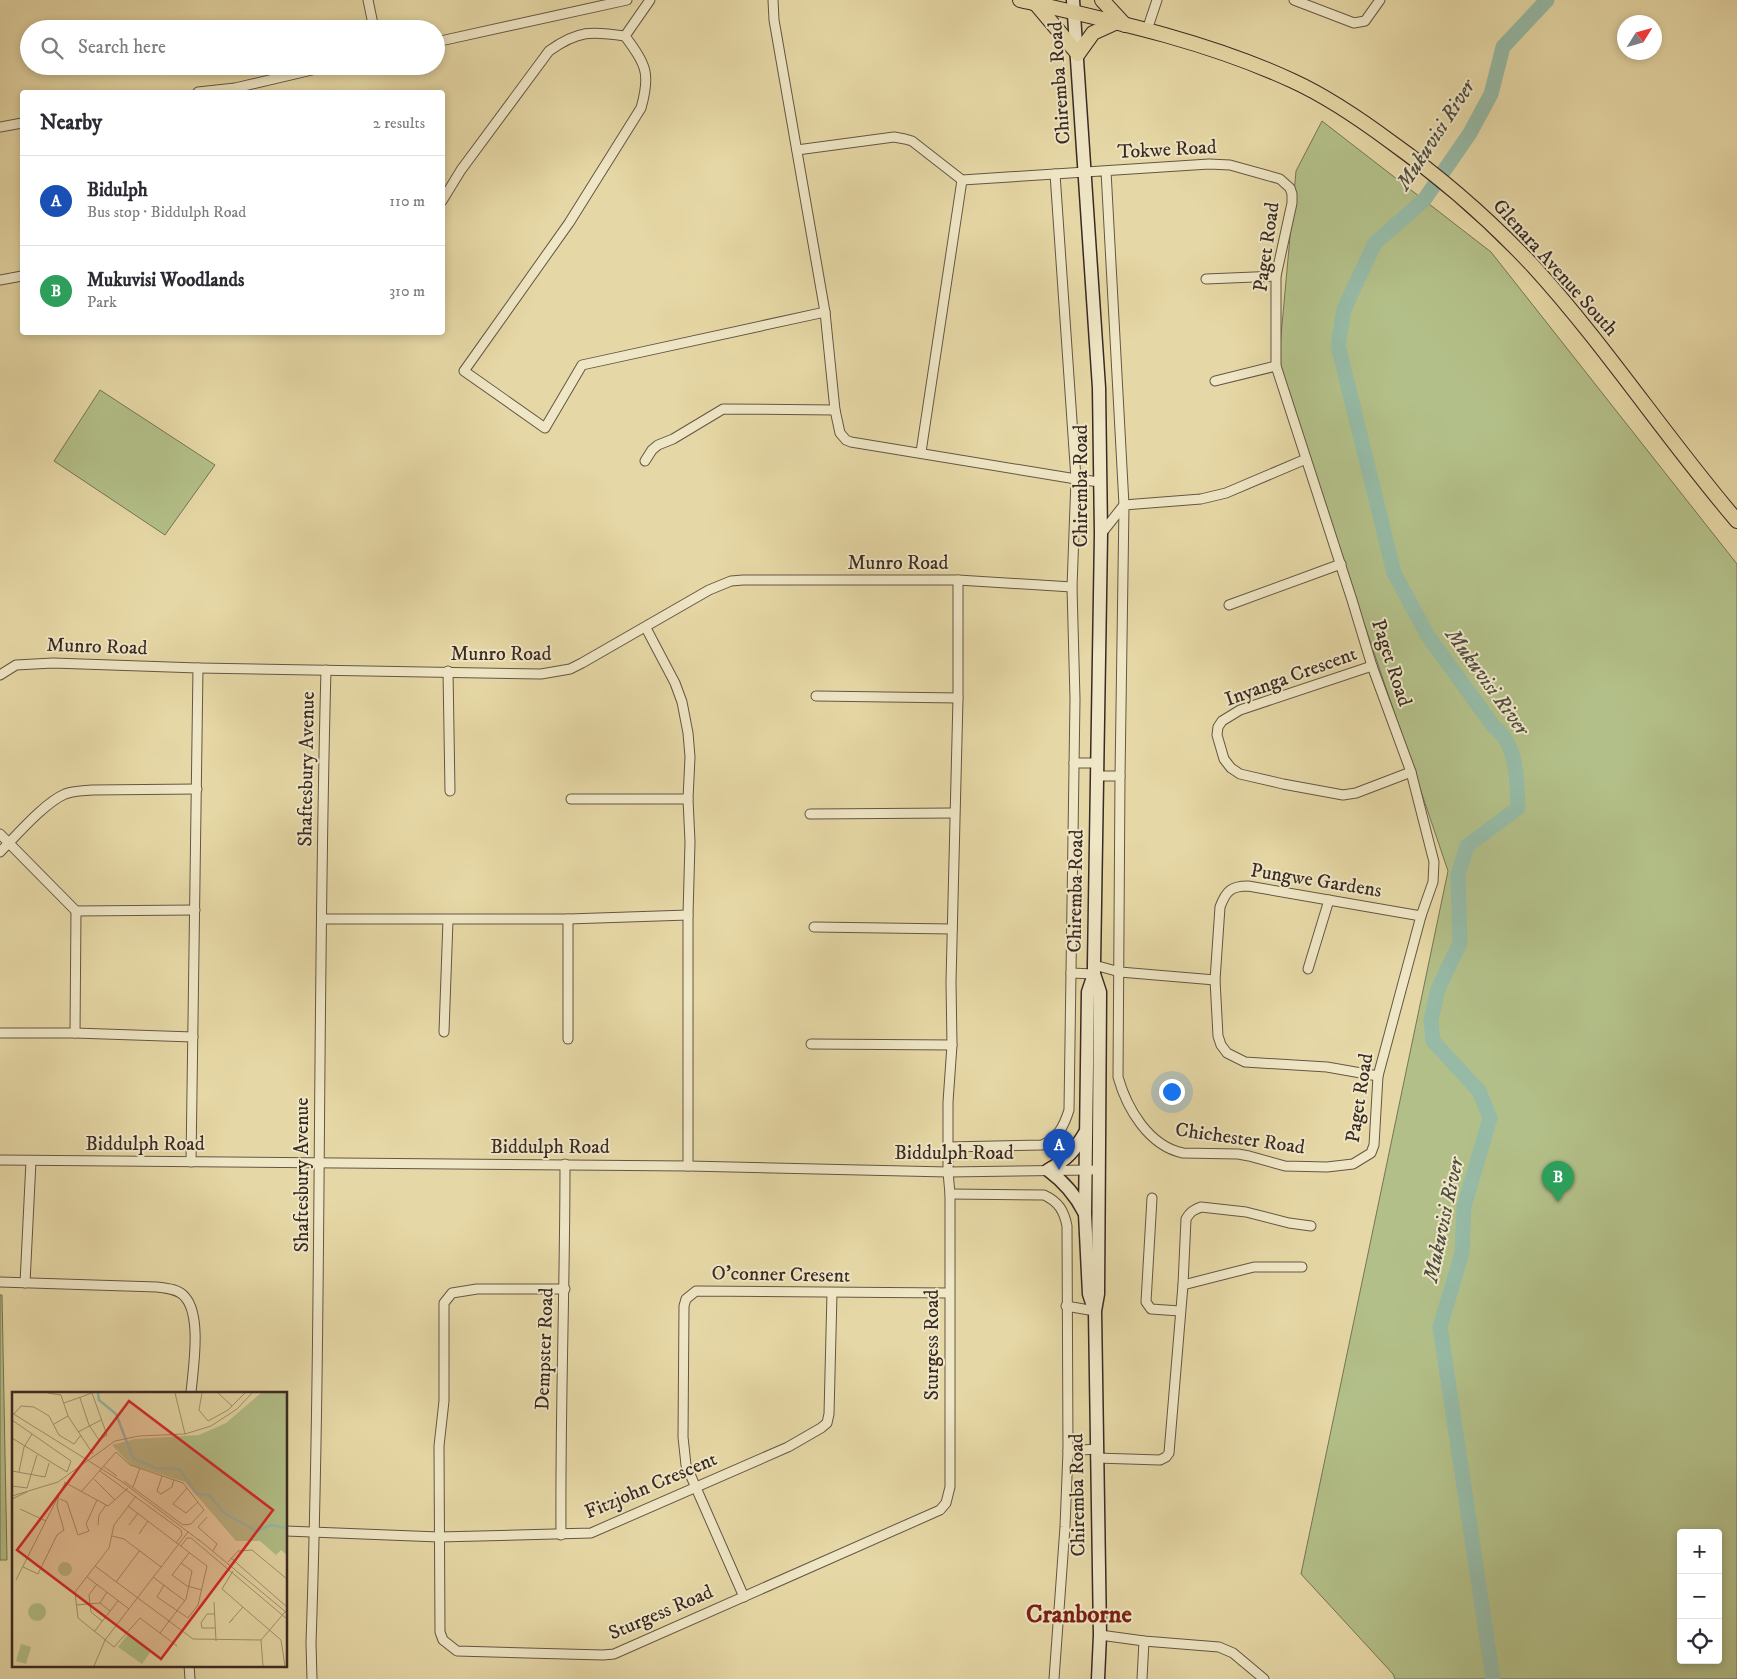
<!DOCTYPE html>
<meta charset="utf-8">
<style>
body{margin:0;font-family:"IM FELL DW Pica",serif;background:#f7f7f7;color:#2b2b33}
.controls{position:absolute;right:15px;bottom:15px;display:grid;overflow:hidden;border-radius:5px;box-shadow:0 2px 8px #0003}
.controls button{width:45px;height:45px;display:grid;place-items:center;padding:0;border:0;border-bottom:1px solid #e1e1e2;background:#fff;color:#2b2b33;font:25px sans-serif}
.compass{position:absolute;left:1617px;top:15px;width:45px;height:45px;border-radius:50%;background:#fff;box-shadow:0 2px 8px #0003;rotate:53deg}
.you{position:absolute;left:1171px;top:1091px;width:18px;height:18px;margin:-12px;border:4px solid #fff;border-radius:50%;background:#1a73e8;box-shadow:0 0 0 8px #1a73e833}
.badge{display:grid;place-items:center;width:32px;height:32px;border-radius:50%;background:#b45309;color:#fff;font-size:16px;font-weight:700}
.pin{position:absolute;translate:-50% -41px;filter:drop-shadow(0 1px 2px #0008)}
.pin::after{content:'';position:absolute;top:26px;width:18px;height:15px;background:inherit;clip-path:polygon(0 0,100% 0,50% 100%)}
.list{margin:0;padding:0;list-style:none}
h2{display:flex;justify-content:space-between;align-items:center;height:65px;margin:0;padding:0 20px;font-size:21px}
h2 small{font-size:16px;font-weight:400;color:#7c7c81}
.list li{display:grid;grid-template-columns:32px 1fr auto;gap:15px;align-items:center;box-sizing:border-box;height:90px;padding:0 20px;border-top:1px solid #e1e1e2}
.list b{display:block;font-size:19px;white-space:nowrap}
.list p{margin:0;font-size:16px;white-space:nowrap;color:#7c7c81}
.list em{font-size:16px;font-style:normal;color:#7c7c81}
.icon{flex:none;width:28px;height:28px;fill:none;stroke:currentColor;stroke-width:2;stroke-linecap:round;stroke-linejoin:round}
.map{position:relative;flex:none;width:1737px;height:1679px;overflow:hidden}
.search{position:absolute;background:#fff;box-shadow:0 2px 8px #0003;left:20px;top:20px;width:425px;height:55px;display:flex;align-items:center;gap:12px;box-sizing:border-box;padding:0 18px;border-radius:28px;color:#7c7c81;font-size:19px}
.panel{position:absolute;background:#fff;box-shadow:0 2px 8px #0003;left:20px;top:90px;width:425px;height:245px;border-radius:5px}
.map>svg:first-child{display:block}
.green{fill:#b3bf88;stroke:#767456;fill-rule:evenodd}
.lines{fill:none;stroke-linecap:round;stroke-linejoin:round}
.river{stroke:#96baa6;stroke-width:15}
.minor-casing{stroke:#645645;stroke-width:11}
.secondary-casing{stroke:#392a25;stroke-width:15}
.primary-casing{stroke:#392a25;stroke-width:16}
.minor{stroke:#efe6c5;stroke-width:9}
.secondary{stroke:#efe6c5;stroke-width:12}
.primary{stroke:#e6d8a6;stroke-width:14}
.labels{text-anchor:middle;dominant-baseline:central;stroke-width:4;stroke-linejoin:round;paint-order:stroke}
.street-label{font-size:20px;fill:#392a25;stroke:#efe6c5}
.water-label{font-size:21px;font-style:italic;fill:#504e45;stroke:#efe6c5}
.district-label{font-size:25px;font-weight:bold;fill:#7a1f14;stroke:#efe6c5}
.inset-river{fill:none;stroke:#96baa6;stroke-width:2.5}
.inset-road{fill:none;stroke:#a19272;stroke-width:1}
.view{fill:#d62828;fill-opacity:0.15;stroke:#d62828;stroke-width:2.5}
.inset-edge{fill:none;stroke:#392a25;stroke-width:2.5}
</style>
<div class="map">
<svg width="1737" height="1679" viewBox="0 0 1737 1679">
<rect width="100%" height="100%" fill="#e6d8a6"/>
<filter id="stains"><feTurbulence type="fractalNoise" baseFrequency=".004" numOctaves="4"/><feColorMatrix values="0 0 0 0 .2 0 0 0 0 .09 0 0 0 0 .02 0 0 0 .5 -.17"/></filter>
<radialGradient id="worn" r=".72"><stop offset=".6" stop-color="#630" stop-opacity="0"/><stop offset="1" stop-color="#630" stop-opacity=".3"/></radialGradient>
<g class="green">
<path d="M1322,121L1491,252L1737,564V1679H1395L1393,1674L1301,1574L1448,871L1278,369L1296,171ZM1681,1533H1718V1660H1681Z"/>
<path d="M100,390L215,465L165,535L54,461Z"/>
<path d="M0,1295H2L7,1560H0Z"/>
</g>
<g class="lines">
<path class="river" d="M1493,1679L1440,1327L1462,1253L1464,1207L1490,1118L1479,1091L1433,1041L1431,1020L1438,989L1460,943L1458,875L1467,846L1518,808C1517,782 1518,744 1494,727L1428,636L1394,573L1338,345L1344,309L1375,243L1424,200L1470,133L1491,94L1503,47L1547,0"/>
<defs>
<g id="minor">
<path d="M368,0L374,29"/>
<path d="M773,0L774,20L825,312L835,410L840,433L846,440L851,442L1076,479L1100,482"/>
<path d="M1294,0L1354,23L1365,21L1380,0"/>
<path d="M1147,30L1157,0"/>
<path d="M625,36C646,65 651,73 641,108L569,223L464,371L545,428L582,365L825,312"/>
<path d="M436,42L627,0"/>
<path d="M198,92L235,88L329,66"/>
<path d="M0,127L22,123"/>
<path d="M797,150L894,137L905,139L912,141L962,180L1209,164L1230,165L1280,179L1290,188L1292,194V203L1276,276V366L1352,600L1372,666L1411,772L1434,862L1433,882L1421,916L1378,1076L1374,1145L1371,1153L1353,1164L1327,1167L1285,1166L1249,1156L1238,1154L1183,1153C1149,1146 1127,1109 1118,1077L1120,776L1124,505L1106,171"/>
<path d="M442,201L461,170L549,51C578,30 592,31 625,36L650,0"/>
<path d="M1206,279L1276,276"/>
<path d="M0,280L22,276"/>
<path d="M1215,381L1276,366"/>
<path d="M921,452L962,180"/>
<path d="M645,461L652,450L658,445L673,439L723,409L835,410"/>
<path d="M1101,534L1124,505L1201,499L1226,493L1306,459"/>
<path d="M1229,605L1341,564"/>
<path d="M646,628L675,683L682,702L688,733L690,757L688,799L690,842L688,915V1166"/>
<path d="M1372,666L1240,710L1222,721L1218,727L1217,735L1224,759L1231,768L1240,774L1283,784L1343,795L1356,793L1411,772"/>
<path d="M448,671L450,791"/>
<path d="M0,675L16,665L53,663L198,668L541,674L570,669L582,663L709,590L731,581L743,580H958L1072,587"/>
<path d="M816,696L958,698"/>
<path d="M1074,763H1097"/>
<path d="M1097,776H1120"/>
<path d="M571,799H688"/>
<path d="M810,814L954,813"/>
<path d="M0,834L76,911"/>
<path d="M0,852C16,836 44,803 65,794C73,791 82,791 92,790L197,789"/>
<path d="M322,919H568L688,915"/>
<path d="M568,919V1039"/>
<path d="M814,927L952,929"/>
<path d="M1094,965L1120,972L1215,980"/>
<path d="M1308,969L1329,900"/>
<path d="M1071,973L1094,974"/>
<path d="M444,1032L448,920"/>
<path d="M0,1033H75L193,1037"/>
<path d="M75,1033L76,911L195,910"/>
<path d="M811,1044L952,1045"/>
<path d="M1378,1076L1327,1067L1245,1062L1227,1053L1221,1045L1218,1036L1215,980L1220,907C1226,891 1231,886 1248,886L1421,916"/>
<path d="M948,1147L1042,1145C1058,1138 1064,1126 1069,1110L1075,699L1072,587L1076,479L1055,174"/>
<path d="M0,1160L688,1166L948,1172L1091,1170"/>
<path d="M191,1162L198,668"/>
<path d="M950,1194L1044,1195C1059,1202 1064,1211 1067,1226L1068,1451L1065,1527L1054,1679"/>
<path d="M1152,1198L1146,1302L1151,1309L1180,1311"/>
<path d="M0,1282L157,1287C166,1288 179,1289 185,1297C202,1316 193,1369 191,1393"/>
<path d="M25,1283L31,1161"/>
<path d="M1183,1285L1254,1267H1302"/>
<path d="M565,1289H477L452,1293L444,1303V1401L439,1446L440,1632L443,1640L457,1651L603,1655L614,1654L940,1510L946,1503L950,1487V1194L948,1172V1102L952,1045L951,982L958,698V580"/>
<path d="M1066,1306L1095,1311"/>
<path d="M1068,1451L1096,1449"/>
<path d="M1096,1458L1160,1460L1166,1457L1169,1453L1183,1285L1186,1219C1190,1212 1193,1210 1201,1207L1246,1212L1289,1223L1311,1226"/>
<path d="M286,1531L439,1537L591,1533L788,1447L821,1428L827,1423L829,1414L832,1293"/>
<path d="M561,1535C560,1411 565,1288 565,1164"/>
<path d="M744,1597L686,1465L683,1437L684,1306L686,1299L696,1291L949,1293"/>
<path d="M1100,1635L1144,1641L1219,1647L1233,1653L1264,1679"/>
<path d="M189,1665L190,1679"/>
<path d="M312,1679L311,1643C322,1319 317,994 326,670"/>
<path d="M1142,1679L1144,1641"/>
</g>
<g id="secondary">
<path d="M1073,0L1099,388L1101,534L1094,965V974L1100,992L1098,1294L1095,1311L1100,1635L1098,1679"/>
<path d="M1084,1212C1075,1194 1064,1182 1048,1170C1068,1159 1074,1151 1085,1133"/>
<path d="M1093,1306L1089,1294L1085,1214L1088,992L1094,974"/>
</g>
<g id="primary">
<path d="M1020,0C1113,21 1207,41 1293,81C1328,97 1360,119 1391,142C1443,179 1489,219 1533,266C1606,346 1666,438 1737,521"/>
<path d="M1102,0L1125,25"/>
<path d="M1036,4L1078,54L1093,33L1115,23"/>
</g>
</defs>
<use href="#minor" class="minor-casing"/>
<use href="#secondary" class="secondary-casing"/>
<use href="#primary" class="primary-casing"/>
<use href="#minor" class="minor"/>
<use href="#secondary" class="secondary"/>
<use href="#primary" class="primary"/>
</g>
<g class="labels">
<g class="street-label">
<text transform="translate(1060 83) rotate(-94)">Chiremba Road</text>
<text transform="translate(1167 150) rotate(-3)">Tokwe Road</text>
<text transform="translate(1267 247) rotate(-82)">Paget Road</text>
<text transform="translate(1555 268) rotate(48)">Glenara Avenue South</text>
<text transform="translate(1081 486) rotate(-90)">Chiremba Road</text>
<text x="898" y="563">Munro Road</text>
<text transform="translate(97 647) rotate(2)">Munro Road</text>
<text x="501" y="654">Munro Road</text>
<text transform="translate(1391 663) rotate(72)">Paget Road</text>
<text transform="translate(1291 677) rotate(-20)">Inyanga Crescent</text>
<text transform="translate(307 769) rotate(-89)">Shaftesbury Avenue</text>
<text transform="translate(1316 881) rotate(9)">Pungwe Gardens</text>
<text transform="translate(1076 891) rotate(-89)">Chiremba Road</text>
<text transform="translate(1360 1098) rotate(-81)">Paget Road</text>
<text transform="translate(1240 1139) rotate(8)">Chichester Road</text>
<text x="145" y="1144">Biddulph Road</text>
<text x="550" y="1147">Biddulph Road</text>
<text x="954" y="1153">Biddulph Road</text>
<text transform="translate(302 1175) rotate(-90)">Shaftesbury Avenue</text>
<text transform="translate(781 1275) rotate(1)">O'conner Cresent</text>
<text transform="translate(932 1345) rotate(-90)">Sturgess Road</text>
<text transform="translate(545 1349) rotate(-88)">Dempster Road</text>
<text transform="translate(651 1486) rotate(-23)">Fitzjohn Crescent</text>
<text transform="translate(1078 1495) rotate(-91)">Chiremba Road</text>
<text transform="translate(661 1613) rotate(-23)">Sturgess Road</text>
</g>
<g class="water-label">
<text transform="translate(1436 135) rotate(-57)">Mukuvisi River</text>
<text transform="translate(1487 682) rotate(54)">Mukuvisi River</text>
<text transform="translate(1444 1220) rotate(-78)">Mukuvisi River</text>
</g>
<g class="district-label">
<text x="1079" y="1614">Cranborne</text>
</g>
</g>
<g transform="translate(12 1392)">
<rect width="275" height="275" fill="#e6d8a6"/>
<path d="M249,1H275V163L269,158L264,163L248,149H224L173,90L119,73L100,53L123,47L187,43L214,31ZM46 177a7 7 0 1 1 14 0a7 7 0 1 1-14 0ZM16 220a9 9 0 1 1 18 0a9 9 0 1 1-18 0ZM116,242L139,259L130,272L106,255ZM9,252L19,255L14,272L4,269Z" fill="#b3bf88"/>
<path class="inset-river" d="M86,1L87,8L104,22L121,66L144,76L167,77L185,102L197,103L212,121L245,139L259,133L275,136"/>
<path class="inset-road" d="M36,1L49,3L56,24L81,62M163,1L173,42M190,1L187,18L196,29L216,18L233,1M206,1L220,14M68,6L77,33L87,48L95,43L80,1M52,11L80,1M0,21L109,89L188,149M2,22L9,14L22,15L37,24L47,43L62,52L69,43M0,28L59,69L55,80L0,46M42,32L56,24M66,40L89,28M91,74L105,84M0,79L33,85L37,71M88,79L169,138L170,143L164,151M7,80L12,55L20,42M150,84L145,99L149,102L160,95L162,87M82,87L103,108M52,90L96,114L116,96M0,94L15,96L25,63M121,95L128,76M175,96L161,112L174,121L186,110M69,100L104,60L118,73L171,91L192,118L179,132L171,133L112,89M0,104L46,90L103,49L127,44L173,42L199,34L225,17L240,1M124,104L102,133L97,156L63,200L66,226L102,255L128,226L165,254M0,107L15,100M48,107L55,110L66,143L77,139L74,132L85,108M116,114L195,174L186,213L176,226L145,205L152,193M8,117L34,129M195,125L186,135L205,152L201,159M86,133L87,123L94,113M117,133L126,121M127,142L136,129M100,144L112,147L149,175M186,147L275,221M169,154L175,146H179L275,227M177,161L160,183L175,194L190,198M219,166L275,215M216,170L226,159L240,158L275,187M83,174L181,247L249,248L273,220M11,175L26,182L45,143L52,138L45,114L47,102M221,179L210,197L269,248L273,274M75,185L117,217M141,185L173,209M4,188L53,91M104,190L128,158M85,192L77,203L78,212L79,220L90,229M95,200L88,211L98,219M202,210L204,249M64,213L88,211M203,222H195L189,231L190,236H203M221,227L217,231L231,215M82,240L106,209M148,241L174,207L180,179L169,171M249,248L251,274M82,274L93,248L176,140"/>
<path class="view" d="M117,9L261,118L149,267L5,158Z"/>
<rect width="275" height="275" class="inset-edge"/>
</g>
<rect width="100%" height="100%" filter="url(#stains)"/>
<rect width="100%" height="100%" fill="url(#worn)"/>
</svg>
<div class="controls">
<button>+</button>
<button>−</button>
<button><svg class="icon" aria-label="locate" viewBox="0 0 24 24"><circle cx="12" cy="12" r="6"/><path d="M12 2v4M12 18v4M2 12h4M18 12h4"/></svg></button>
</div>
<svg class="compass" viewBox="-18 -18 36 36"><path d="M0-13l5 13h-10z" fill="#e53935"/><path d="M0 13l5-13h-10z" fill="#7c7c81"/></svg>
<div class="you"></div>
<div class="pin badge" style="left:1059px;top:1170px;background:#1a4fb4">A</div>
<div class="pin badge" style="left:1558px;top:1202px;background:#2e9e5b">B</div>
<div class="search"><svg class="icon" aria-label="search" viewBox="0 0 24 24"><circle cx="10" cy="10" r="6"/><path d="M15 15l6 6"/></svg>Search here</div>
<section class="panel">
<h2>Nearby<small>2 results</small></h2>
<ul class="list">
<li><span class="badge" style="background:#1a4fb4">A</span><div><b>Bidulph</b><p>Bus stop · Biddulph Road</p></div><em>110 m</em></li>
<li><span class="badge" style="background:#2e9e5b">B</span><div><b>Mukuvisi Woodlands</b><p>Park</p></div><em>310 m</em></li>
</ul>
</section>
</div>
